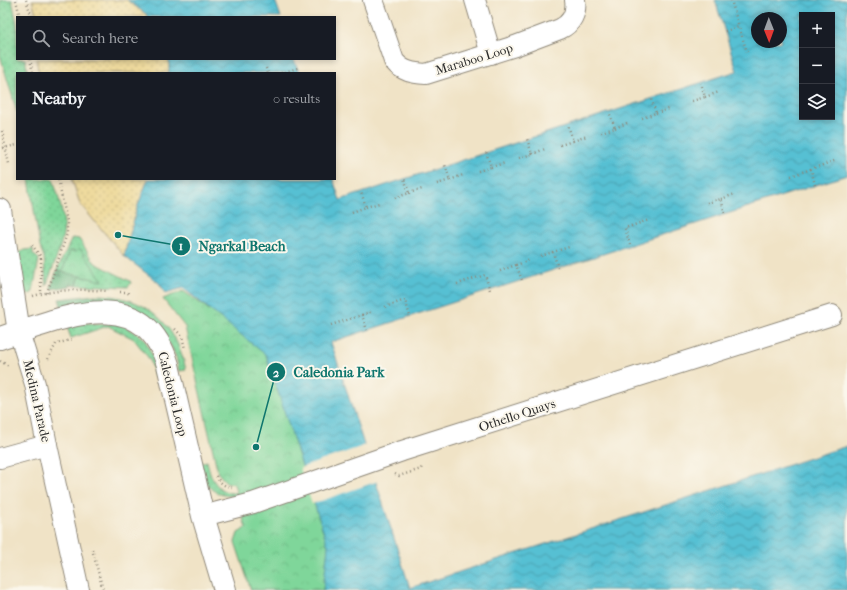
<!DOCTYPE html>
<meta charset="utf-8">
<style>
body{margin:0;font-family:"IM FELL French Canon",serif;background:#20242c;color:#f1f3f6}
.controls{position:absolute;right:12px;top:12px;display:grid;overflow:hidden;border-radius:0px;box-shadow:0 2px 6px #0003}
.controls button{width:36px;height:36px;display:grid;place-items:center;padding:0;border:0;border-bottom:1px solid #363941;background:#171b24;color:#f1f3f6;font:20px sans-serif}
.compass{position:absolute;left:751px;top:12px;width:36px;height:36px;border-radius:50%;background:#171b24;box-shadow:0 2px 6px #0003;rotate:179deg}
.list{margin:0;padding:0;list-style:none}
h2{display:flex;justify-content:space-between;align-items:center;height:52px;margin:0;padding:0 16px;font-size:17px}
h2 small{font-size:13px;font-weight:400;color:#9ea1a6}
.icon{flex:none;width:22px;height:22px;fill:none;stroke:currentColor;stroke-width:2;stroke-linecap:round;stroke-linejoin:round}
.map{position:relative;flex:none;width:847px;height:590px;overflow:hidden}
.search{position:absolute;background:#171b24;box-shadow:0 2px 6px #0003;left:16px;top:16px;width:320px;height:44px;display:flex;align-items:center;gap:10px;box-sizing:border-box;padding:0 14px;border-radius:0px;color:#9ea1a6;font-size:15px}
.panel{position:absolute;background:#171b24;box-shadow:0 2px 6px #0003;left:16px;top:72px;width:320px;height:108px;border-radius:0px}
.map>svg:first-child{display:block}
.grass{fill:url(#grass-dots);stroke:#558062}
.forest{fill:url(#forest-firs);stroke:#497156}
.sand{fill:url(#sand-dots);stroke:#8c8264}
.park{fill:url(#park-crowns);stroke:#558062}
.water{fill:url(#water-waves);stroke:#41767f;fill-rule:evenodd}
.pier{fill:#f0e3c6}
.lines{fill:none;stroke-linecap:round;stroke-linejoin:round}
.minor-casing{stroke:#8e8778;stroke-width:22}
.tertiary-casing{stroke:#8e8778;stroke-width:24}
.path{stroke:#8e8778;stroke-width:2.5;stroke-dasharray:1 3;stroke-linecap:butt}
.minor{stroke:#fff;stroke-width:20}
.tertiary{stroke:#fff;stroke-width:22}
.labels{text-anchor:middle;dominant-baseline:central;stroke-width:4;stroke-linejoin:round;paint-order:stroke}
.street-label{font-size:13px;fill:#2b2b2b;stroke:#fbf7ec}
.leader{fill:none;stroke:#0f766e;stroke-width:1.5}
.callout-dot{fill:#0f766e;stroke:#fbf7ec;stroke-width:1.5}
.mark-label{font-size:12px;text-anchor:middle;font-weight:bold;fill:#fff}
.callout-label{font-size:14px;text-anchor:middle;font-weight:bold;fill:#0f766e;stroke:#fbf7ec;stroke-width:4;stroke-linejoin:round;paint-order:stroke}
</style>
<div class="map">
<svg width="847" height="590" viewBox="0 0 847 590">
<defs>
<pattern id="grass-dots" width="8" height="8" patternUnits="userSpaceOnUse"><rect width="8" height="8" fill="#7fd69a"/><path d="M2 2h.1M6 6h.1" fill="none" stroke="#6eb885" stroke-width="1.8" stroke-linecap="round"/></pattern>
<pattern id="forest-firs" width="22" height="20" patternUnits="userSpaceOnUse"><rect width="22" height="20" fill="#67b782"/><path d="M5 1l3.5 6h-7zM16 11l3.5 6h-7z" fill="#55956b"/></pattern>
<pattern id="sand-dots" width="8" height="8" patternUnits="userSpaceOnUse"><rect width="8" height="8" fill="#eeda9e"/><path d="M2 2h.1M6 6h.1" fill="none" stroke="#cb8" stroke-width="1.8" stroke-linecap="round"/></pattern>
<pattern id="park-crowns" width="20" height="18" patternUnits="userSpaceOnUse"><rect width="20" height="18" fill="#7fd69a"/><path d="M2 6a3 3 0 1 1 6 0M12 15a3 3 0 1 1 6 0" fill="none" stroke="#6eb885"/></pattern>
<pattern id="water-waves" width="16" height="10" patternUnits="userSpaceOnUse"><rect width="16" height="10" fill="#57c0d3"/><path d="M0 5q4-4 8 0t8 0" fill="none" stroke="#489cab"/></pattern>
</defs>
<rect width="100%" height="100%" fill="#fbf7ec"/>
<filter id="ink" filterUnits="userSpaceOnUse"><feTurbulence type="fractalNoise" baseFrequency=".025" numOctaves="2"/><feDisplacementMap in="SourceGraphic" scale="8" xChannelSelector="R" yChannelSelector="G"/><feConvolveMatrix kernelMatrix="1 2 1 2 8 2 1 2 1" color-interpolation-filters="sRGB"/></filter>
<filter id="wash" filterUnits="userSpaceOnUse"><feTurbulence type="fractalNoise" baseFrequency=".012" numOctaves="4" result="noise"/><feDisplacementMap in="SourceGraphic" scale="16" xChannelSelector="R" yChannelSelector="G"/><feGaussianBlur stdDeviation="0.9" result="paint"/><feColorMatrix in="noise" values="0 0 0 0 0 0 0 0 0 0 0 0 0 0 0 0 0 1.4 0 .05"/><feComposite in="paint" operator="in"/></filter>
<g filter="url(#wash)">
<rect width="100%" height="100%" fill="#f0e3c6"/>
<g class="grass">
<path d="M0,0H12L17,24V59H25L28,73H17V112L0,55Z"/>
<path d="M29,179H53C56,187 65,220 64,227C63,244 52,270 46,286L44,257L40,247Z"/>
<path d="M72,238L79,239L95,263L130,281L131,283L128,287L77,285L80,276L103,281L76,252L70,251L62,272L57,270Z"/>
<path d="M33,249V254L39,259L33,291L32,293L26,295L22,286L17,254L24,250Z"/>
<path d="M95,295C145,295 176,322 186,370L179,371L176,357L170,344L95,302Z"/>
<path d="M83,323L122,324L144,338L162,376L155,377L150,360L134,339L108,326L71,338L67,327Z"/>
<path d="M207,461C210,475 215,491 232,493C239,493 240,490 247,494C232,498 214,497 205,481C203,475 202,468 200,463Z"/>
</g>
<g class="forest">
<path d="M57,270L80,276L77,285L52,289L51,287Z"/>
<path d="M95,295V302L62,309L59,299Z"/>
</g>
<g class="sand">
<path d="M32,0H127L146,14L148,17H37Z"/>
<path d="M36,59H169V73H39Z"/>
<path d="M72,179H148L137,208L124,256L80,204Z"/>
</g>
<g class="park">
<path d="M80,249L103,281L62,272L70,251L76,252Z"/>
<path d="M183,291L269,352L333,547L326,590H251L235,542L238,533L246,528L234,484L226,482L218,473L185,327L163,299Z"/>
</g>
<g class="water">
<path d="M127,0H275L281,17H148L146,14Z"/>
<path d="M715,0H847V175L331,342L410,588L847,446V590H323L328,546L266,355L183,288L166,293L159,283L124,256L137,208L148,179H333L340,200L737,71ZM802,15H832V117H802ZM757,18H781V42H757Z"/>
<path d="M169,59H294L299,73H169Z"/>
</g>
<path class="pier" d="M366,445L378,481L312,504L300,468Z"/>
</g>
<g filter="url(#ink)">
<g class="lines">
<defs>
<g id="minor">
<path d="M373,0L394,61C403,72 413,73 426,74L515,46L560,29C571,24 577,13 575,0"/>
<path d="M475,0L491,54"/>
<path d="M19,332L35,384L47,445L79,590"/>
<path d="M0,458L47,445"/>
<path d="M203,516L253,503L402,451L832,315"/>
</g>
<g id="tertiary">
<path d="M0,210L19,332"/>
<path d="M0,338C59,320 142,279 168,365L203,516L225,590"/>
</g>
</defs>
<use href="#minor" class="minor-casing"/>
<use href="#tertiary" class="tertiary-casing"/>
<g class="path">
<path d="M16,0L20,17"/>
<path d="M26,0L32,17"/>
<path d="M731,0L739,27"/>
<path d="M725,31L739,27L747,52"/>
<path d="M30,59L33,73"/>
<path d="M266,68L268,73"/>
<path d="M281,73L298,68"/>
<path d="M705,97L719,92"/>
<path d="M692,101L705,97L701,83"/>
<path d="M656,113L669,109"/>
<path d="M642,118L656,113L651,99"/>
<path d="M615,128L627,123"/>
<path d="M2,131L9,164"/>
<path d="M601,132L615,128L609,112"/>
<path d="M573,141L587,136"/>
<path d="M560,145L573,141L568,125"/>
<path d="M3,148L17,145"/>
<path d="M532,154L545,149"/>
<path d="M519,158L532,154L527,139"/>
<path d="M491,167L505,163"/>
<path d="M478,171L491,167L486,152"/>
<path d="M791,176L811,169"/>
<path d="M450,180L463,175"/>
<path d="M437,184L450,180L445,165"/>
<path d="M815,185L811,169L837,160"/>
<path d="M409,193L422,189"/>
<path d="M395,198L409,193L404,178"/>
<path d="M721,199L735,194"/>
<path d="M707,203L721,199L725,214"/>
<path d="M366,207L379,203"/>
<path d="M352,212L366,207L361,192"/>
<path d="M32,245L41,257V294"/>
<path d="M630,245L625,228L649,220"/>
<path d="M541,256L553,252"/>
<path d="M516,265L530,260"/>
<path d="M558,268L553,252L569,247"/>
<path d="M500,271L516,265L522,280"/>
<path d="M457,284L485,275L490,290"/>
<path d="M120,292H126L131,295"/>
<path d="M47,293L67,234V221L58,179"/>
<path d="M33,296C57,289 83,289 107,291"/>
<path d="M385,307L405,300L410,316"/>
<path d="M362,315L373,311"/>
<path d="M331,325L362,315L367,330"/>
<path d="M175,329L182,336L185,349"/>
<path d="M48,359L56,344L73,339"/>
<path d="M0,361L9,366"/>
<path d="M395,474L399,476L421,469L422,465"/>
<path d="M216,476C220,483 225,487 232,487"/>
<path d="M92,549L103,590"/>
</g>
<use href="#minor" class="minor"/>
<use href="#tertiary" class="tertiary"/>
</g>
</g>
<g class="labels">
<g class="street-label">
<text transform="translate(474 59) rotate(-17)">Maraboo Loop</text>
<text transform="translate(173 394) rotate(76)">Caledonia Loop</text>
<text transform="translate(37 401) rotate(77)">Medina Parade</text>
<text transform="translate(517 415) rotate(-18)">Othello Quays</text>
</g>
</g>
<path class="leader" d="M118 235L181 246M256 447L276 372"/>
<g class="callout-dot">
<circle cx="118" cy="235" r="4"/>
<circle cx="256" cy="447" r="4"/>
<circle cx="181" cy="246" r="10"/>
<circle cx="276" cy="372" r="10"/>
</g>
<g class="mark-label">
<text x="181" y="250">1</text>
<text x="276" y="377">2</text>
</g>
<g class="callout-label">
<text x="242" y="251">Ngarkal Beach</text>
<text x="339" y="377">Caledonia Park</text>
</g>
</svg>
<div class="controls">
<button>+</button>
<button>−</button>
<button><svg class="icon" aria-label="layers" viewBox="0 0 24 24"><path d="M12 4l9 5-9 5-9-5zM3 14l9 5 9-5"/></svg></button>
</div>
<svg class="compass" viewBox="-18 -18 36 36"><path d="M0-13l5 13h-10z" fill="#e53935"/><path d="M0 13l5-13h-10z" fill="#9ea1a6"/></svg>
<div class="search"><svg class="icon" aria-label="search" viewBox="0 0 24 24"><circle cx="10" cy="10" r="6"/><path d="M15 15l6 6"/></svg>Search here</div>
<section class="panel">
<h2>Nearby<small>0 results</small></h2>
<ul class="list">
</ul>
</section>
</div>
